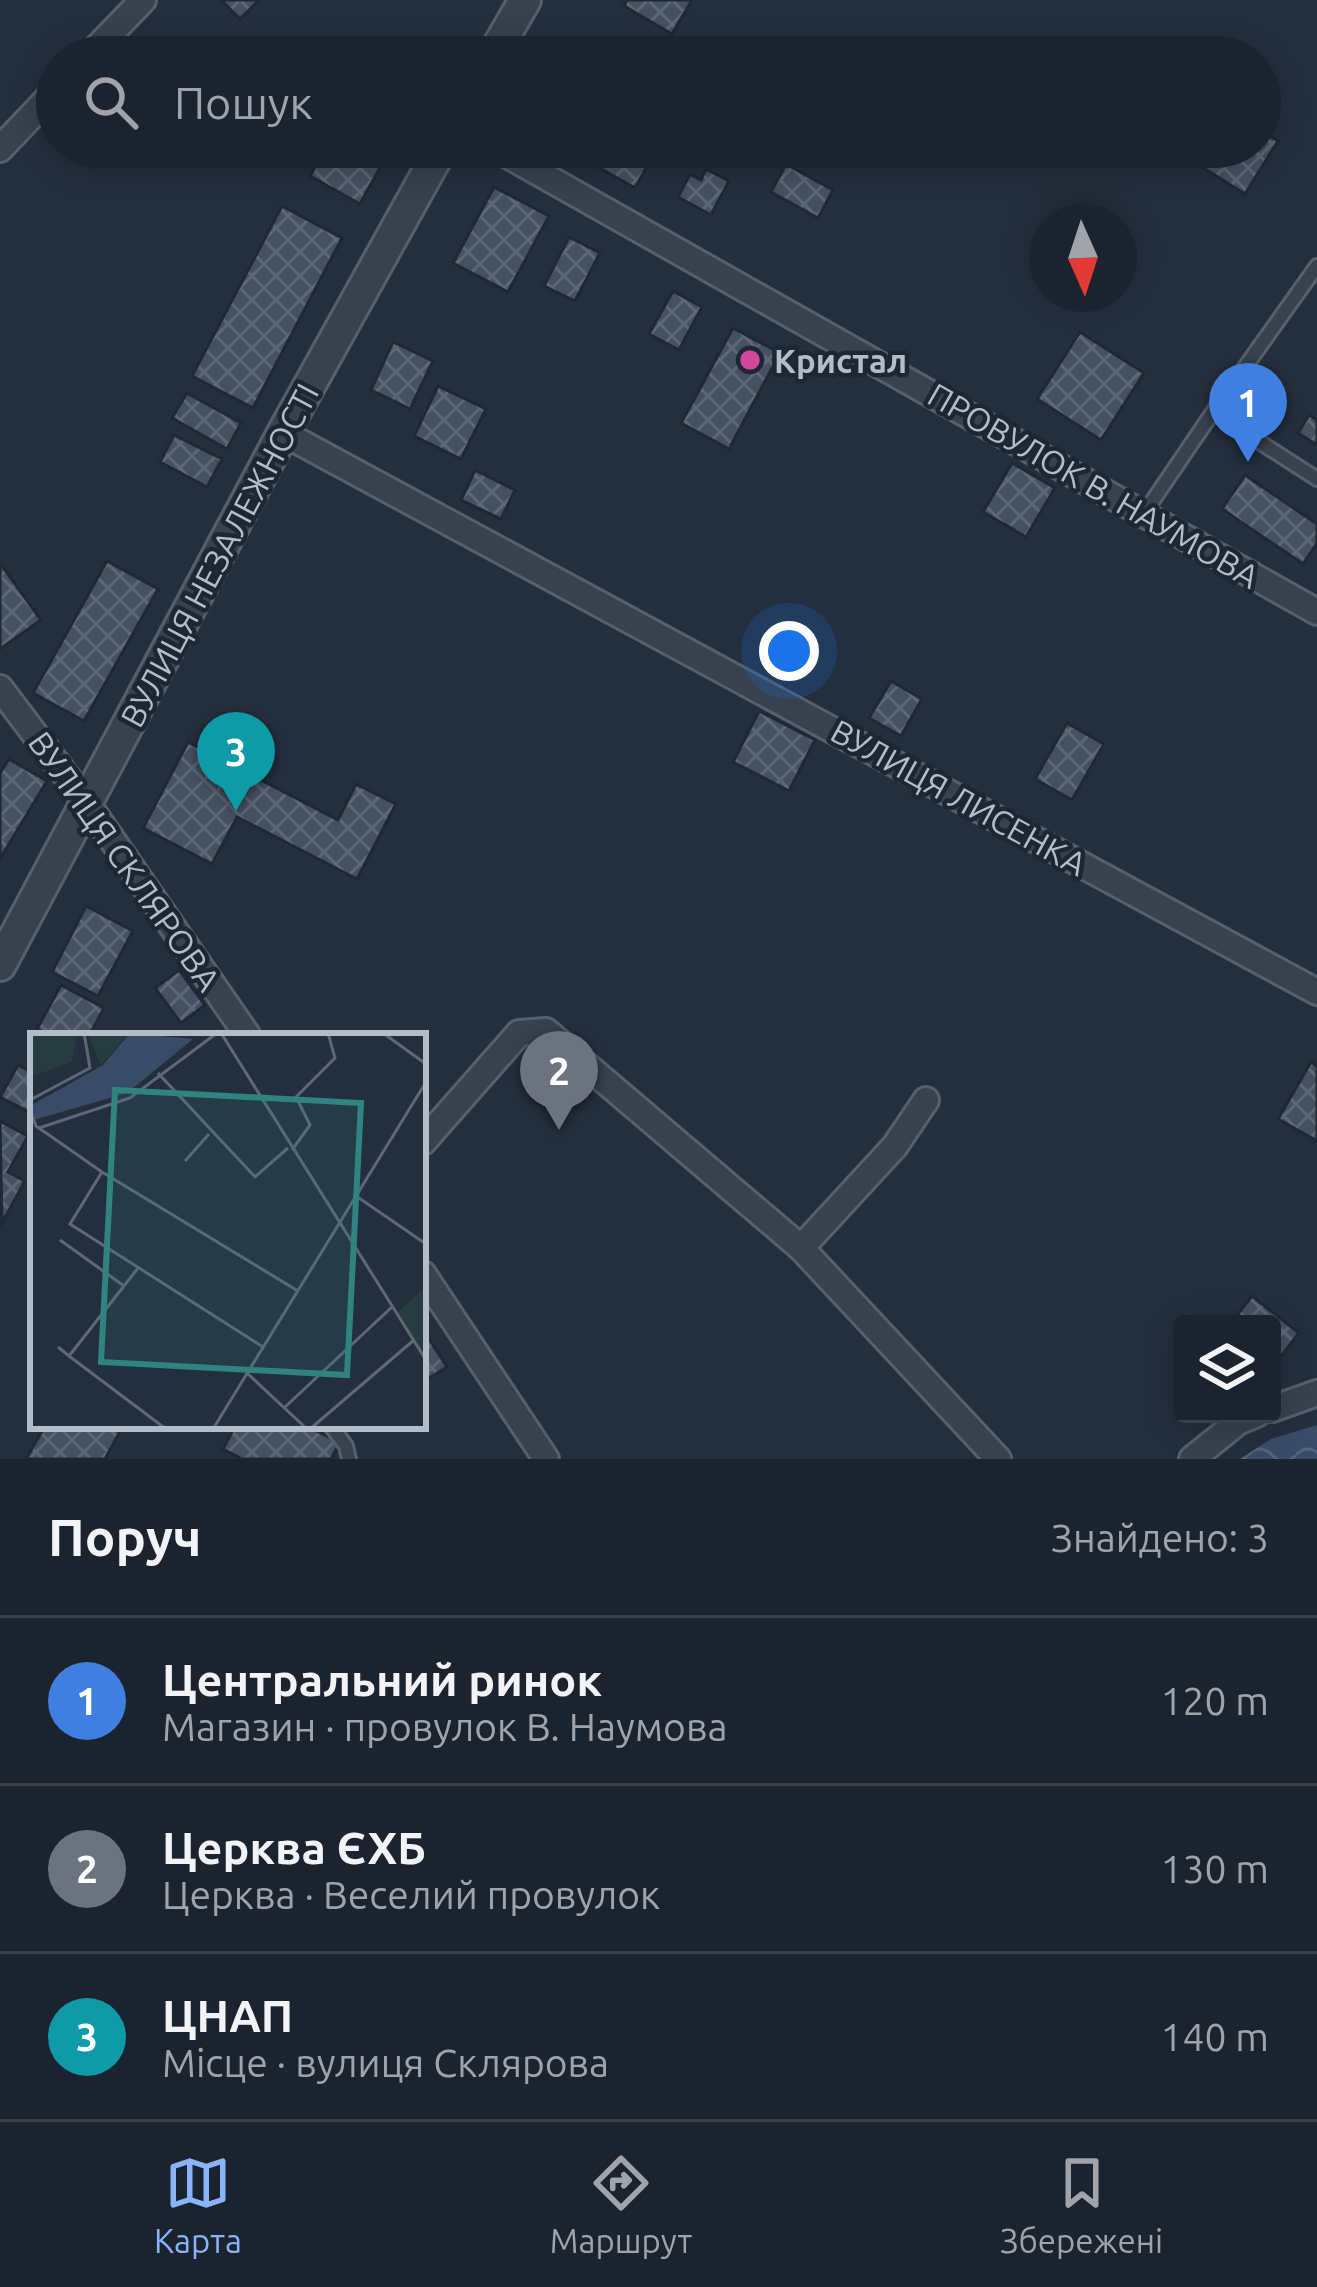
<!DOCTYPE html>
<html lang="uk">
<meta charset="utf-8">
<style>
body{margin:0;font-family:Ubuntu,sans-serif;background:#242b36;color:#f1f3f6}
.controls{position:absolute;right:36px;bottom:36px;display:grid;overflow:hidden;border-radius:12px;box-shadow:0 6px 30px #0003}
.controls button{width:108px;height:108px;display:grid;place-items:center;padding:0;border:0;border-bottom:3px solid #39404a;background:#1b232e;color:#f1f3f6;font:60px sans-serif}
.compass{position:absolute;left:1029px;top:204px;width:108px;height:108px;border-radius:50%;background:#1b232e;box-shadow:0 6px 30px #0003;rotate:177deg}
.you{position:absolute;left:789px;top:651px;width:42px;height:42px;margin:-30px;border:9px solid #fff;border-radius:50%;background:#1a73e8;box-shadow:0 0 0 18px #1a73e833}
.badge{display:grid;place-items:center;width:78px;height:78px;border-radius:50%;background:#8ab4f8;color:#fff;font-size:39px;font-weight:700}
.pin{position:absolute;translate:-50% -99px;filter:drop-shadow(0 3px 6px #0008)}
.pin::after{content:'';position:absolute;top:63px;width:42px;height:36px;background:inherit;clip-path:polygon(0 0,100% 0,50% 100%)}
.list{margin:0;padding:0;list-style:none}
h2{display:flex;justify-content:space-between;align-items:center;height:156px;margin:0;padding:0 48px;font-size:51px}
h2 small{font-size:39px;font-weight:400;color:#a0a4aa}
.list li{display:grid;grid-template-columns:78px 1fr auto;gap:36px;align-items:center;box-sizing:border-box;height:168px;padding:0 48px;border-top:3px solid #39404a}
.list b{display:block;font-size:45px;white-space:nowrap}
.list p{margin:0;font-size:39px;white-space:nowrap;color:#a0a4aa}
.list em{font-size:39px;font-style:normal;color:#a0a4aa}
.icon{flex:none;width:66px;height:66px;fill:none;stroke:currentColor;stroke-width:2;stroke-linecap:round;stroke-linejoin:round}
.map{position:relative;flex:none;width:1317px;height:1459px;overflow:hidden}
.search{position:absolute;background:#1b232e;box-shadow:0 6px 30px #0003;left:36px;right:36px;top:36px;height:132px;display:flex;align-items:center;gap:30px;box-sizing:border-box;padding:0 42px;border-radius:66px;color:#a0a4aa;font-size:45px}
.sheet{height:660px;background:#1b232e}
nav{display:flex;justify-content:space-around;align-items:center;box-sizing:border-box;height:168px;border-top:3px solid #39404a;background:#1b232e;font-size:33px;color:#a0a4aa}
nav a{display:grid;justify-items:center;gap:6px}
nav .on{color:#8ab4f8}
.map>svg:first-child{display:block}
.water{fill:url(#water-waves)}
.building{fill:url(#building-cross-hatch);stroke:#1f2835;stroke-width:3}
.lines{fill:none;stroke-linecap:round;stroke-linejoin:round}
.service-casing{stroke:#565f6c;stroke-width:18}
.minor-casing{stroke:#565f6c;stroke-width:30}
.tertiary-casing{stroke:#565f6c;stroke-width:36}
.service{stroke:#38414e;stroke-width:12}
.minor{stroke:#38414e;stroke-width:24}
.tertiary{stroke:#38414e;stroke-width:30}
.hotel-dot{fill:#d1479c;stroke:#1d2633;stroke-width:4.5}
.labels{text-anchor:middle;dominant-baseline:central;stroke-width:9;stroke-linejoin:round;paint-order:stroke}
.poi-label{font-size:33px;font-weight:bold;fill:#b4bcc9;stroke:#1d2633;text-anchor:start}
.street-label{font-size:33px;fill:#b4bcc9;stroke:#1d2633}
.inset-road{fill:none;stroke:#5e6776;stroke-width:3}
.view{fill:#308480;fill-opacity:0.15;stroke:#308480;stroke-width:6}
.inset-edge{fill:none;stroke:#b4bcc9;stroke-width:6}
</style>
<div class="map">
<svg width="1317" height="1459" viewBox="0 0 1317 1459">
<defs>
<pattern id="water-waves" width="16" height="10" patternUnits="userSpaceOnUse" patternTransform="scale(3)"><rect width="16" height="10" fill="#394c67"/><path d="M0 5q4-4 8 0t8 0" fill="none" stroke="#53647b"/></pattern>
<pattern id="building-cross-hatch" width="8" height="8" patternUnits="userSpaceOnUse" patternTransform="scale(3)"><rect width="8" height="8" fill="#455162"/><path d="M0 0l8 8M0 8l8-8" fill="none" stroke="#5d6877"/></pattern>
</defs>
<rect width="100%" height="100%" fill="#242f3e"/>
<path class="water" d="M1317,1425V1459H1240L1271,1439Z"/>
<g class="building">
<path d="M221,0H259L240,19Z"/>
<path d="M221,0H259L240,19Z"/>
<path d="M627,0H692L672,34L624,6Z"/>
<path d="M383,46L402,57H376Z"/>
<path d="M1260,130L1278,141L1245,194L1170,147H1260Z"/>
<path d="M326,147H373L387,155L360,204L310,176Z"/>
<path d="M585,147H658L635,188L580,157Z"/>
<path d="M786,164L833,190L818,218L771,192Z"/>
<path d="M706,169L729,181L711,215L678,197L690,174L701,180Z"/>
<path d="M494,187L549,216L508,292L453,263Z"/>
<path d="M282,206L342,238L253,408L192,376Z"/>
<path d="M569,237L600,253L575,301L544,286Z"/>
<path d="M673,291L702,307L679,350L649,334Z"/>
<path d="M733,328L780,353L729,449L681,423Z"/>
<path d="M1080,332L1144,373L1101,440L1037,399Z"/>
<path d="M393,342L433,361L410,409L371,390Z"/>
<path d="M438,386L486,409L461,459L414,436Z"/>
<path d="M187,393L241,423L227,449L172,418Z"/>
<path d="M1309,415L1317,420V445L1298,433Z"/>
<path d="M174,435L222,459L207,487L160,462Z"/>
<path d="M1012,463L1055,488L1026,537L983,512Z"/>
<path d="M475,470L515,490L501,519L461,500Z"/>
<path d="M1245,475L1317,524V543L1303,564L1222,509Z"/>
<path d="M107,561L158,589L84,721L33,693Z"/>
<path d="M0,563L41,620L0,649Z"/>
<path d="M891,681L922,699L901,736L869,718Z"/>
<path d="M759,711L815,740L789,791L733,762Z"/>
<path d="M1067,723L1104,744L1072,800L1035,779Z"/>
<path d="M188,742L338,820L356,784L396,804L357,879L237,817L212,864L143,828Z"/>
<path d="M9,759L47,781L0,859V773Z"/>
<path d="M86,906L133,931L98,996L52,972Z"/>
<path d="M179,970L205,1005L181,1023L155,988Z"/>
<path d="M61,985L104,1008L89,1036H50L37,1029Z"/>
<path d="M1311,1062L1317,1066V1141L1278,1119Z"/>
<path d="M18,1065L33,1073V1114L0,1097Z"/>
<path d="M0,1121L28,1136L8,1172L25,1181L2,1223Z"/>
<path d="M1252,1296L1299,1333L1272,1368V1324H1230Z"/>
<path d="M426,1334L447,1367L423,1382V1336Z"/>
<path d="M45,1426H123L105,1459H26Z"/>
<path d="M235,1426H307L340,1443L331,1459H242L223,1449Z"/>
</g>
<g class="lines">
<defs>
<g id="service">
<path d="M1213,412L1317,266"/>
<path d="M1145,512L1213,412L1317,479"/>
<path d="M331,1426L346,1446L349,1459"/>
</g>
<g id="minor">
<path d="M88,57L143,0"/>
<path d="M493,147L1317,612"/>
<path d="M0,149L57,89"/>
<path d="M283,433L1317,992"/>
<path d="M0,688L86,802L248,1036"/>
<path d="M423,1142L519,1033L546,1031L801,1248L998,1459"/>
<path d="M801,1248L895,1146L926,1100"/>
<path d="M423,1274L546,1459"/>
<path d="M1272,1409L1317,1393"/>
<path d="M1192,1459L1238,1422L1257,1414"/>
</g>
<g id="tertiary">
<path d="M492,57L525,0"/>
<path d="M0,965L283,433L442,147"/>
</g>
</defs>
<use href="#service" class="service-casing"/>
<use href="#minor" class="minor-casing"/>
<use href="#tertiary" class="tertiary-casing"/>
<use href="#service" class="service"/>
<use href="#minor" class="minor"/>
<use href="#tertiary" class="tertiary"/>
</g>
<circle class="hotel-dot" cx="750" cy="360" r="12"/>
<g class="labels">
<g class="poi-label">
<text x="774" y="360">Кристал</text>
</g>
<g class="street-label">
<text transform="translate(1094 485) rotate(30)">ПРОВУЛОК В. НАУМОВА</text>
<text transform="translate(219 555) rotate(-62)">ВУЛИЦЯ НЕЗАЛЕЖНОСТІ</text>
<text transform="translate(959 797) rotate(29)">ВУЛИЦЯ ЛИСЕНКА</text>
<text transform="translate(125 861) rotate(55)">ВУЛИЦЯ СКЛЯРОВА</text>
</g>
</g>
<g transform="translate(30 1033)">
<rect width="396" height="396" fill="#242f3e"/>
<path d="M0,0H47L42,29L0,44ZM57,0H99L71,32ZM396,253V328L367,280Z" fill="#263c3f"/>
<path d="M100,0L163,6L97,60L0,88V73L73,32Z" fill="#394c67"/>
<path class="inset-road" d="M191,0L396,327M353,0L396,31M128,40L225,144L258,115M0,67L60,35L54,0M0,77L6,93L72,139L268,258M9,95L100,65L187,0M262,117L280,92L266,64L305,25L298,0M155,128L179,101M72,139L40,191L233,314M326,163L396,211M30,207L94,253L108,235M28,314L39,323L94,253M39,323L136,396M218,341L277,396M254,375L363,273M183,396L396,49M280,396L384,307"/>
<path class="view" d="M85,57L331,70L317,342L71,329Z"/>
<rect width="396" height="396" class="inset-edge"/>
</g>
</svg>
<div class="controls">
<button><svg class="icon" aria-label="layers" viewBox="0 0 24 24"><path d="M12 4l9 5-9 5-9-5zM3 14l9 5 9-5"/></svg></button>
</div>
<svg class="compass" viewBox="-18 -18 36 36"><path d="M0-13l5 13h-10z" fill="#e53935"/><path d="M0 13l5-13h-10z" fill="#a0a4aa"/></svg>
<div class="you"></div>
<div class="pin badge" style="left:1248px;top:462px;background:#3f7fe0">1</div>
<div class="pin badge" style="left:559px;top:1130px;background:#6b7280">2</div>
<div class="pin badge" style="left:236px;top:811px;background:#0f9aa8">3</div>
<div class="search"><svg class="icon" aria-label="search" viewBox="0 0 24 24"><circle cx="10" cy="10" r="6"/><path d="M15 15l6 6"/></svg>Пошук</div>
</div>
<section class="sheet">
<h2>Поруч<small>Знайдено: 3</small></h2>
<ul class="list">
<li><span class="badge" style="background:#3f7fe0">1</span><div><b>Центральний ринок</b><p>Магазин · провулок В. Наумова</p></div><em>120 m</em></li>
<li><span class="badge" style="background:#6b7280">2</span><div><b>Церква ЄХБ</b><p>Церква · Веселий провулок</p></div><em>130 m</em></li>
<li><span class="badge" style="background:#0f9aa8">3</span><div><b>ЦНАП</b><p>Місце · вулиця Склярова</p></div><em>140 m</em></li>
</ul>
</section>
<nav>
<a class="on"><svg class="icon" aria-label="map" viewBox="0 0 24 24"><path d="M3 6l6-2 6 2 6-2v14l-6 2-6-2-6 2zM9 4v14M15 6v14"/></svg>Карта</a>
<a><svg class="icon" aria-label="directions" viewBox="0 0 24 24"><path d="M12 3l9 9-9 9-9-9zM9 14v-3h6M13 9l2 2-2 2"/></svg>Маршрут</a>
<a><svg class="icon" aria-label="saved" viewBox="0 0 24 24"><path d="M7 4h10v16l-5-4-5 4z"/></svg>Збережені</a>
</nav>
